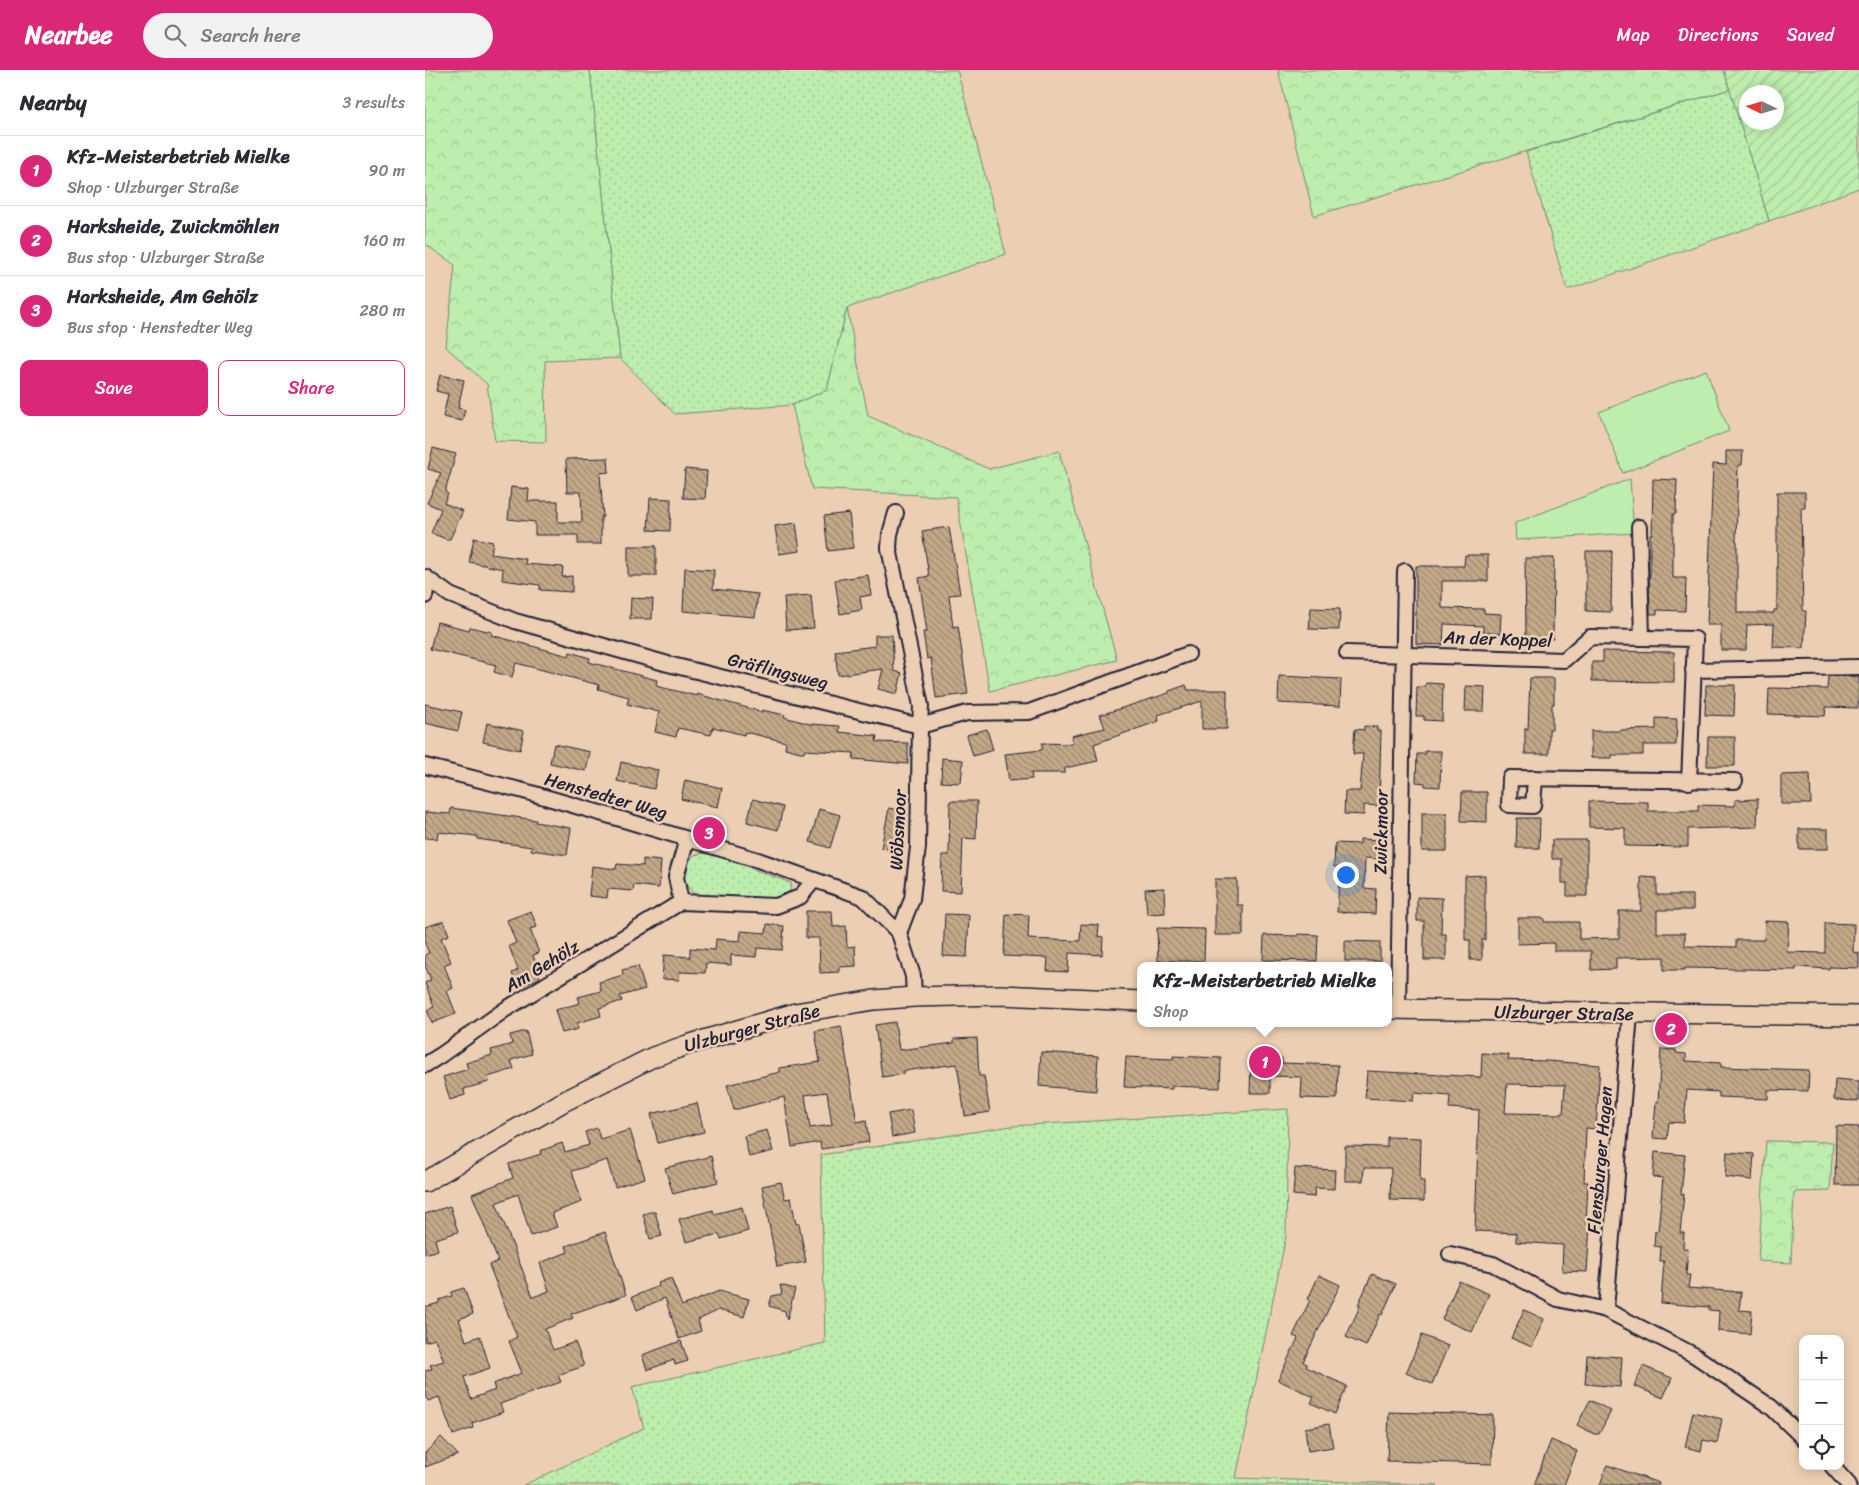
<!DOCTYPE html>
<meta charset="utf-8">
<style>
body{margin:0;font-family:Sriracha,sans-serif;background:#f2f2f3;color:#2b2b33}
.controls{position:absolute;right:15px;bottom:15px;display:grid;overflow:hidden;border-radius:10px;box-shadow:0 2px 12px #0003}
.controls button{width:45px;height:45px;display:grid;place-items:center;padding:0;border:0;border-bottom:1px solid #e1e1e2;background:#fff;color:#2b2b33;font:25px sans-serif}
.compass{position:absolute;left:1314px;top:15px;width:45px;height:45px;border-radius:50%;background:#fff;box-shadow:0 2px 12px #0003;rotate:274deg}
.you{position:absolute;left:920px;top:804px;width:18px;height:18px;margin:-12px;border:4px solid #fff;border-radius:50%;background:#1a73e8;box-shadow:0 0 0 8px #1a73e833}
.badge{display:grid;place-items:center;width:32px;height:32px;border-radius:50%;background:#db2777;color:#fff;font-size:16px;font-weight:700}
.pin{position:absolute;translate:-50% -50%;border:2px solid #fff;box-shadow:0 1px 5px #0006}
.popup{position:absolute;left:712px;top:892px;width:255px;height:65px;box-sizing:border-box;display:grid;place-content:center;border-radius:10px;background:#fff;filter:drop-shadow(0 1px 4px #0005);font-size:16px;white-space:nowrap;color:#7c7c81}
.popup b{font-size:19px;color:#2b2b33}
.popup::after{content:'';position:absolute;left:50%;top:100%;margin-left:-10px;border:10px solid transparent;border-top-color:#fff}
.list{margin:0;padding:0;list-style:none}
h2{display:flex;justify-content:space-between;align-items:center;height:65px;margin:0;padding:0 20px;font-size:21px}
h2 small{font-size:16px;font-weight:400;color:#7c7c81}
.list li{display:grid;grid-template-columns:32px 1fr auto;gap:15px;align-items:center;box-sizing:border-box;height:70px;padding:0 20px;border-top:1px solid #e1e1e2}
.list b{display:block;font-size:19px;white-space:nowrap}
.list p{margin:0;font-size:16px;white-space:nowrap;color:#7c7c81}
.list em{font-size:16px;font-style:normal;color:#7c7c81}
.actions{display:flex;gap:10px;padding:15px 20px}
.actions a{flex:1;padding:11px 0;border:1px solid #db2777;border-radius:10px;text-align:center;font-size:18px;color:#db2777}
.actions .main{background:#db2777;color:#fff}
.icon{flex:none;width:28px;height:28px;fill:none;stroke:currentColor;stroke-width:2;stroke-linecap:round;stroke-linejoin:round}
.map{position:relative;flex:none;width:1434px;height:1415px;overflow:hidden}
header{display:flex;align-items:center;gap:30px;box-sizing:border-box;height:70px;padding:0 25px;background:#db2777;color:#fff}
header strong{font-size:24px}
nav{display:flex;gap:28px;margin-inline-start:auto;font-size:18px}
.search{width:350px;height:45px;background:#f2f2f3;display:flex;align-items:center;gap:12px;box-sizing:border-box;padding:0 18px;border-radius:28px;color:#7c7c81;font-size:19px}
main{display:flex}
aside{flex:1;background:#fff}
.map>svg:first-child{display:block}
.grass{fill:url(#grass-dots);stroke:#708874}
.forest{fill:url(#forest-crowns);stroke:#708874}
.park{fill:#bdeeae;stroke:#708874}
.garden{fill:url(#garden-furrows);stroke:#708874;fill-rule:evenodd}
.building{fill:url(#building-back-hatch);stroke:#22223b;fill-rule:evenodd}
.lines{fill:none;stroke-linecap:round;stroke-linejoin:round}
.minor-casing{stroke:#22223b;stroke-width:18}
.secondary-casing{stroke:#22223b;stroke-width:22}
.minor{stroke:#eccfb2;stroke-width:14}
.secondary{stroke:#eccfb2;stroke-width:19}
.labels{text-anchor:middle;dominant-baseline:central;stroke-width:5;stroke-linejoin:round;paint-order:stroke}
.street-label{font-size:18px;fill:#22223b;stroke:#eccfb2}
</style>
<header>
<strong>Nearbee</strong>
<div class="search"><svg class="icon" aria-label="search" viewBox="0 0 24 24"><circle cx="10" cy="10" r="6"/><path d="M15 15l6 6"/></svg>Search here</div>
<nav><a>Map</a><a>Directions</a><a>Saved</a></nav>
</header>
<main>
<aside>
<h2>Nearby<small>3 results</small></h2>
<ul class="list">
<li><span class="badge">1</span><div><b>Kfz-Meisterbetrieb Mielke</b><p>Shop · Ulzburger Straße</p></div><em>90 m</em></li>
<li><span class="badge">2</span><div><b>Harksheide, Zwickmöhlen</b><p>Bus stop · Ulzburger Straße</p></div><em>160 m</em></li>
<li><span class="badge">3</span><div><b>Harksheide, Am Gehölz</b><p>Bus stop · Henstedter Weg</p></div><em>280 m</em></li>
</ul>
<div class="actions"><a class="main">Save</a><a>Share</a></div>
</aside>
<div class="map">
<svg width="1434" height="1415" viewBox="0 0 1434 1415">
<defs>
<pattern id="grass-dots" width="8" height="8" patternUnits="userSpaceOnUse" patternTransform="scale(1.25)"><rect width="8" height="8" fill="#bdeeae"/><path d="M2 2h.1M6 6h.1" fill="none" stroke="#a2cc97" stroke-width="1.8" stroke-linecap="round"/></pattern>
<pattern id="forest-crowns" width="20" height="18" patternUnits="userSpaceOnUse" patternTransform="scale(1.25)"><rect width="20" height="18" fill="#bdeeae"/><path d="M2 6a3 3 0 1 1 6 0M12 15a3 3 0 1 1 6 0" fill="none" stroke="#a2cc97"/></pattern>
<pattern id="garden-furrows" width="10" height="10" patternUnits="userSpaceOnUse" patternTransform="scale(1.25)"><rect width="10" height="10" fill="#bdeeae"/><path d="M-1 1l2-2M0 10L10 0M9 11l2-2" fill="none" stroke="#a2cc97"/></pattern>
<pattern id="building-back-hatch" width="6" height="6" patternUnits="userSpaceOnUse" patternTransform="scale(1.25)"><rect width="6" height="6" fill="#c3a987"/><path d="M-1 5l2 2M0 0l6 6M5-1l2 2" fill="none" stroke="#9e8970"/></pattern>
</defs>
<rect width="100%" height="100%" fill="#eccfb2"/>
<filter id="ink" filterUnits="userSpaceOnUse"><feTurbulence type="fractalNoise" baseFrequency=".02" numOctaves="2"/><feDisplacementMap in="SourceGraphic" scale="10" xChannelSelector="R" yChannelSelector="G"/><feConvolveMatrix kernelMatrix="1 2 1 2 8 2 1 2 1" color-interpolation-filters="sRGB"/></filter>
<g filter="url(#ink)">
<g class="grass">
<path d="M165,0H532L581,184L422,238L402,320L367,335L250,344L195,288Z"/>
<path d="M1305,19L1344,151L1142,220L1101,82Z"/>
<path d="M280,783L304,790L366,813L365,821L357,826L347,828L271,825C255,813 256,799 269,785Z"/>
<path d="M863,1039L861,1166L811,1408L1013,1415H99L219,1358L207,1317L400,1273L396,1085L587,1056Z"/>
</g>
<g class="forest">
<path d="M0,0H165L195,288L120,291L121,372L70,371L62,314L21,277L30,195L0,174Z"/>
<path d="M853,0H1299L1305,19L889,146Z"/>
<path d="M422,238L443,346L564,399L634,381L692,590L565,621L531,427L387,419L367,335L402,320Z"/>
<path d="M1341,1071L1408,1072L1405,1121L1369,1122L1366,1193L1333,1191Z"/>
</g>
<g class="park">
<path d="M1281,300L1304,361L1198,403L1174,342Z"/>
<path d="M1205,409L1209,463L1091,470L1090,453Z"/>
</g>
<path class="garden" d="M1299,0H1434V118L1344,151ZM1322,22H1352V52H1322Z"/>
<g class="building">
<path d="M15,305L39,310L33,338L40,340L37,351L18,347L23,324L11,321Z"/>
<path d="M8,378L31,384L20,422L23,424L19,433L38,441L25,469H21L6,463L16,439L2,433L16,403L3,399Z"/>
<path d="M1301,381H1318L1317,395H1313L1311,471H1312V543H1349V540H1352V422H1380V438H1376L1378,541H1381L1379,578L1348,577L1349,554L1322,555L1321,580H1296V555H1282L1288,394L1301,395Z"/>
<path d="M183,388L184,402L175,403L178,447H176V474H153V465H110V452L83,449L86,417L104,419L103,431H133V452H157L156,422H142L141,389Z"/>
<path d="M260,399L282,401L280,429L258,428Z"/>
<path d="M1228,409L1252,410L1251,444H1248V508H1261L1260,541L1232,540V544H1225L1224,505H1225V464H1227Z"/>
<path d="M225,428L246,429L245,461L223,460Z"/>
<path d="M424,443L428,478L403,481L399,446Z"/>
<path d="M371,453L375,481L354,484L350,456Z"/>
<path d="M524,457L535,524L524,525L528,557L533,556L543,624L511,628L506,588L502,589L498,562H502L494,508L504,506L497,461Z"/>
<path d="M49,468L68,472L66,484L101,489L100,494L138,497L137,507L147,506V522L115,520V515L77,510L78,499L44,492Z"/>
<rect x="203" y="476" width="28" height="30"/>
<path d="M1161,481H1187L1186,542L1161,541Z"/>
<path d="M1040,485H1063V511H1017V538L1059,539V543L1076,544L1075,564L1058,562V556L1019,554L1018,575L991,574V496H1039Z"/>
<path d="M1100,488H1129L1128,569H1101Z"/>
<path d="M260,498L289,500L288,519L333,524L330,547L258,541Z"/>
<path d="M443,505L446,525L435,527L437,540L415,544L410,510Z"/>
<path d="M386,525L389,558L361,560L359,527Z"/>
<path d="M206,528L228,529L227,549H205Z"/>
<path d="M886,538L915,539L914,560L884,559Z"/>
<path d="M12,552L44,560L45,557L67,562L66,565L144,586L145,582L165,588L164,592L232,610L231,616L272,626V624L337,642V640L360,645L359,647L385,654L415,656L414,662L452,666L451,672L483,673V694L428,689L429,683L380,680L379,683L360,678L361,672L320,662L319,665L288,657L286,665L253,658L251,667L230,662L234,642L202,634L204,627L173,619L174,615L91,593L87,607L69,602L71,595L5,579Z"/>
<path d="M450,565H467L469,601L477,603L472,624L453,619L458,599L413,605L410,581L450,576Z"/>
<path d="M1178,581L1249,582V612L1167,611V592H1178Z"/>
<path d="M854,606L916,609L915,636L853,633Z"/>
<path d="M1403,606L1434,607L1433,638L1401,637L1400,646L1343,644L1344,618L1402,619Z"/>
<path d="M1105,608H1129V634H1127V659H1124V684H1100V658L1103,659Z"/>
<path d="M1001,613L1018,614L1017,651L999,650V646H991L992,617H1000Z"/>
<path d="M761,615L763,620H802V659H777V631L733,645L734,651L669,674L673,691L640,698V703H606L607,709L584,711L580,684L617,680V673L648,674L646,666L680,658L675,645L744,623V621Z"/>
<path d="M1281,615H1310L1309,646L1280,645Z"/>
<path d="M1041,616L1060,617L1059,641H1040Z"/>
<path d="M0,634L37,642L33,661L0,653Z"/>
<path d="M1231,648L1252,649L1251,675H1218V685H1187V688H1166V661H1196V660L1231,659Z"/>
<path d="M62,653L99,661L95,680L58,672Z"/>
<path d="M939,656L952,657V660L956,661L954,736L939,735V745L919,744L920,721H935L938,684H928L930,659L939,660Z"/>
<path d="M562,659L568,680L548,686L542,665Z"/>
<path d="M1283,667H1310V696H1282Z"/>
<path d="M129,674L165,682L161,701L125,693Z"/>
<path d="M1000,681H1016L1015,717L1000,716V713L991,712L992,684H1000Z"/>
<path d="M517,688L538,690L536,713L516,712Z"/>
<path d="M196,692L233,700L229,719L192,711Z"/>
<path d="M1385,704L1386,734H1356V705Z"/>
<path d="M260,710L297,718L293,737L256,729Z"/>
<path d="M1037,722H1062V752L1036,751Z"/>
<path d="M328,729L358,737L353,760L322,752Z"/>
<path d="M1333,729L1332,757L1263,759V777L1200,776V758L1164,757V731L1223,732V741H1273V735L1310,736V730Z"/>
<path d="M525,731H552L551,769L538,768L536,822L516,821L517,785H524Z"/>
<path d="M26,738L111,750L110,752L146,758L142,785L106,780L107,777L52,769V766L13,762L12,769L0,768V742L25,744Z"/>
<path d="M464,738L482,742L475,781L456,778Z"/>
<path d="M394,739L415,745L405,778L385,772Z"/>
<rect x="997" y="743" width="25" height="38"/>
<path d="M1092,748H1115L1114,778H1091Z"/>
<rect x="1374" y="759" width="29" height="20"/>
<path d="M935,769L956,770L955,789L940,788L939,818L951,819L950,844L912,842L915,797H909L910,773L935,774Z"/>
<path d="M1127,770H1162V826H1142V813H1137V789H1127Z"/>
<path d="M218,789L236,791L234,818L209,815L208,821L183,819L182,828L164,826L167,796L191,799L192,794L218,796Z"/>
<path d="M1060,805V870H1057V890H1045V870H1040V806Z"/>
<path d="M1216,807L1232,808V825H1268V840H1232V863H1260V876L1311,877V870H1339L1340,851L1364,852L1362,882L1400,883V853L1429,854L1428,882L1434,883V898L1404,897V899L1371,897V900L1260,898V900H1239V887L1191,888V899L1166,900V881H1129V873L1093,874V848H1119V852H1154V869L1194,868V841H1216Z"/>
<path d="M790,809H812V835H818V865H790Z"/>
<path d="M739,818L740,843L722,844L720,819Z"/>
<path d="M992,827L1017,828L1016,864H1021V890H999V851H992Z"/>
<path d="M106,841L112,857L105,859L114,883L108,885L115,908L92,918L87,903L93,900L84,876L91,873L82,850Z"/>
<path d="M381,841H407L408,857L421,856L422,877L430,876L431,896L414,897V902L395,903L394,868H381Z"/>
<path d="M520,844L544,845L542,887L518,886Z"/>
<path d="M581,844L604,845L603,869L655,871L656,854L674,855L673,866L678,867L677,885L644,883L643,902L622,901L623,888L579,886Z"/>
<path d="M19,851L24,865L16,868L26,892L19,895L28,918L22,921L31,944L7,953L2,940L9,937L0,913L6,910L0,895V885L4,883L0,873V857Z"/>
<path d="M342,854L359,856L357,880L332,878L331,887L306,885V895L281,893L280,903L255,902L254,910L237,909L239,885L265,887V878L290,880L291,869L315,871L316,861L341,863Z"/>
<path d="M732,858L780,859L779,891H733Z"/>
<path d="M873,864L893,865L892,891L838,890L839,865L873,866Z"/>
<path d="M920,871L955,872V891H920Z"/>
<path d="M213,896L220,919L195,926L197,931L174,938L176,946L152,953L153,959L137,963L130,940L155,933L153,927L176,921L174,912L198,905L197,900Z"/>
<path d="M470,952L474,980L529,973V969L552,968L554,1006H559L565,1042L540,1046L532,994L478,1001V1004L457,1007L450,955Z"/>
<path d="M416,956L432,1052L441,1050L444,1072L396,1079L395,1072L367,1077L359,1027L309,1040L302,1015L355,1002V998L395,992L390,961ZM402,1022L407,1055L385,1058L380,1025Z"/>
<path d="M101,961L107,984L86,990L89,999L63,1007L64,1012L39,1019L40,1025L25,1030L18,1007L43,999L41,993L67,985L66,980L87,974L85,965Z"/>
<path d="M1236,979L1251,980V983L1261,984V991L1296,993V997L1384,1000L1383,1021L1343,1020V1029L1294,1027V1022L1262,1020L1259,1053L1244,1052L1242,1069L1228,1068L1231,1032H1233Z"/>
<path d="M616,982L673,986L671,1021L614,1016Z"/>
<path d="M1057,983L1084,985L1083,990L1122,991L1175,995L1171,1059L1161,1058L1159,1112H1163L1161,1155H1165L1162,1202L1137,1201L1138,1175L1091,1172V1163L1050,1161L1054,1040L1024,1038L1025,1026L989,1023L988,1031L940,1028L942,1001L1056,1007ZM1082,1014L1140,1015L1138,1044L1080,1043Z"/>
<path d="M748,986L796,988L795,1018L747,1016V1019L699,1017L701,987L748,989Z"/>
<path d="M826,987L857,988V993L913,995L912,1029L876,1028L877,1007L845,1006V1023H825Z"/>
<path d="M1410,1009L1434,1011V1031L1409,1030Z"/>
<path d="M272,1033L279,1062L233,1073L226,1044Z"/>
<path d="M486,1040L490,1063L467,1067L463,1044Z"/>
<path d="M1411,1056L1434,1057V1115H1410Z"/>
<path d="M172,1058L175,1069L205,1060L220,1108L190,1117L182,1090L147,1101L157,1132L127,1143L132,1157L106,1166L93,1124L71,1133L108,1227L124,1221L115,1193L143,1182L141,1176L180,1162L201,1225L146,1244L148,1248L120,1259L128,1280L150,1272L159,1296L133,1305L136,1312L75,1334L78,1342L47,1353L48,1358L28,1365L14,1327L3,1331L0,1320V1301L7,1299L5,1295L19,1291L10,1269L0,1272V1237L14,1233V1230L27,1226L26,1222L39,1218L48,1244L34,1249L41,1271L55,1266L65,1298L39,1307L46,1329L70,1320L68,1314L97,1303L84,1271L92,1267L64,1195L73,1191L47,1124L88,1108L84,1094L116,1084L115,1081L137,1073L140,1082L164,1075L160,1062Z"/>
<path d="M342,1060L348,1081L324,1087L319,1066Z"/>
<path d="M962,1067L996,1068L995,1111H999V1131L965,1130L966,1098H939L938,1111H920V1076L962,1077Z"/>
<path d="M1230,1082L1260,1085L1256,1124H1259L1255,1163H1259L1258,1178L1263,1179L1261,1205H1265L1263,1218L1316,1222L1314,1240L1327,1241L1325,1264L1293,1261L1294,1241L1284,1240V1237L1236,1233L1239,1191H1235L1236,1177L1229,1176L1230,1161H1233L1238,1108L1228,1107Z"/>
<path d="M1302,1082L1329,1084L1327,1110L1300,1107Z"/>
<path d="M286,1086L293,1112L248,1124L240,1098Z"/>
<path d="M870,1098L910,1100L909,1119L890,1118L889,1127L868,1125Z"/>
<path d="M356,1112L360,1129L366,1128L371,1154L374,1153L381,1192L352,1197L337,1116Z"/>
<path d="M25,1136L33,1162L10,1169L13,1180L0,1184V1144Z"/>
<path d="M317,1137L323,1161L296,1169L294,1164L261,1172L254,1149L288,1140L289,1144Z"/>
<path d="M225,1142H230L237,1166L225,1169L218,1144Z"/>
<path d="M947,1204L971,1214L957,1245L955,1244L941,1276L921,1267L935,1236L933,1235Z"/>
<path d="M894,1205L915,1215L878,1292L882,1294L881,1297L922,1316L910,1344L886,1333L889,1327L853,1310L873,1268L868,1266L885,1230L883,1229Z"/>
<path d="M246,1208L257,1236L294,1221L324,1229L319,1247L294,1240L273,1250L276,1261L254,1269L240,1228L212,1240L207,1227L234,1216L233,1213Z"/>
<path d="M1034,1211L1064,1224L1047,1262L1017,1249Z"/>
<path d="M355,1215L370,1219L362,1250L360,1241L344,1236L347,1226L357,1224Z"/>
<path d="M1099,1240L1119,1249L1107,1277L1086,1268Z"/>
<path d="M997,1265L1023,1276L1007,1314L981,1303Z"/>
<path d="M256,1271L263,1291L250,1295L249,1290L222,1300L217,1285Z"/>
<path d="M1162,1285L1197,1287L1195,1317L1160,1314Z"/>
<path d="M1218,1296L1247,1308L1238,1328L1209,1316Z"/>
<path d="M1165,1330L1186,1341L1174,1364H1169L1152,1355Z"/>
<path d="M964,1342L1068,1345L1067,1394L962,1391Z"/>
<path d="M1268,1342L1297,1349L1292,1373L1278,1370L1276,1381L1260,1377Z"/>
<path d="M904,1354L908,1377L883,1381L880,1358Z"/>
<path d="M16,1367L33,1385L0,1397V1383Z"/>
<path d="M1126,1370L1152,1381L1139,1415H1109Z"/>
<path d="M1182,1395L1234,1413V1415H1175Z"/>
</g>
<g class="lines">
<defs>
<g id="minor">
<path d="M1214,457L1217,567"/>
<path d="M0,507L25,525L90,551L243,594L495,656L496,636L464,478L465,464L471,443"/>
<path d="M0,526L3,509"/>
<path d="M922,583L1139,590L1165,567L1270,569L1264,712"/>
<path d="M1268,600L1434,597"/>
<path d="M0,696L99,721L189,747L333,790L438,827L474,863L488,906L489,927"/>
<path d="M1110,708L1108,736L1084,735L1085,708L1310,711"/>
<path d="M256,832L251,807L262,769"/>
<path d="M474,863L487,829L493,777L495,656L542,643L604,642L763,584"/>
<path d="M973,940L980,501"/>
<path d="M0,995L16,985L81,939L256,832L351,836L375,827L389,810"/>
<path d="M1025,1184L1068,1194L1133,1229L1181,1240L1269,1285L1346,1337L1378,1368"/>
<path d="M1181,1240L1205,944"/>
<path d="M1407,1396L1424,1415"/>
</g>
<g id="secondary">
<path d="M964,939L1434,946"/>
<path d="M0,1112L138,1032L228,987L262,975L370,943L449,930L489,927L575,925L716,931"/>
</g>
</defs>
<use href="#minor" class="minor-casing"/>
<use href="#secondary" class="secondary-casing"/>
<use href="#minor" class="minor"/>
<use href="#secondary" class="secondary"/>
</g>
</g>
<g class="labels">
<g class="street-label">
<text transform="translate(1073 569) rotate(2)">An der Koppel</text>
<text transform="translate(353 601) rotate(14)">Gräflingsweg</text>
<text transform="translate(181 726) rotate(16)">Henstedter Weg</text>
<text transform="translate(473 760) rotate(-87)">Wöbsmoor</text>
<text transform="translate(956 762) rotate(-89)">Zwickmoor</text>
<text transform="translate(117 896) rotate(-31)">Am Gehölz</text>
<text transform="translate(1139 943) rotate(1)">Ulzburger Straße</text>
<text transform="translate(327 958) rotate(-15)">Ulzburger Straße</text>
<text transform="translate(1175 1090) rotate(-85)">Flensburger Hagen</text>
</g>
</g>
</svg>
<div class="controls">
<button>+</button>
<button>−</button>
<button><svg class="icon" aria-label="locate" viewBox="0 0 24 24"><circle cx="12" cy="12" r="6"/><path d="M12 2v4M12 18v4M2 12h4M18 12h4"/></svg></button>
</div>
<svg class="compass" viewBox="-18 -18 36 36"><path d="M0-13l5 13h-10z" fill="#e53935"/><path d="M0 13l5-13h-10z" fill="#7c7c81"/></svg>
<div class="you"></div>
<div class="pin badge" style="left:840px;top:992px">1</div>
<div class="popup"><b>Kfz-Meisterbetrieb Mielke</b>Shop</div>
<div class="pin badge" style="left:1246px;top:959px">2</div>
<div class="pin badge" style="left:284px;top:763px">3</div>
</div>
</main>
